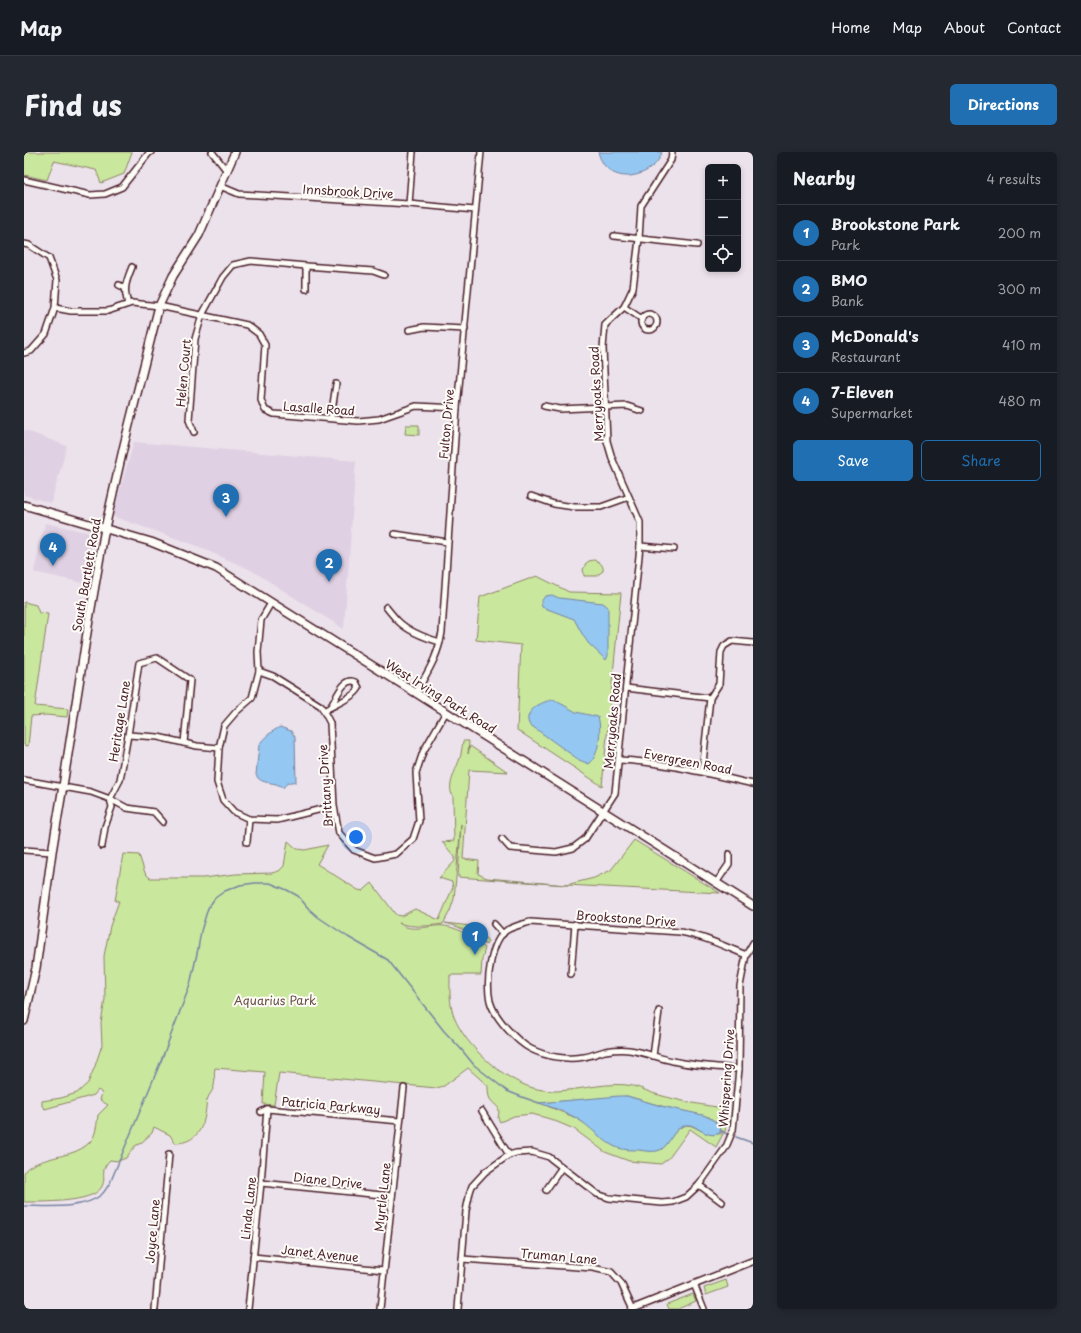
<!DOCTYPE html>
<meta charset="utf-8">
<style>
body{margin:0;font-family:"Playpen Sans",sans-serif;background:#242831;color:#f1f3f6}
.controls{position:absolute;right:12px;top:12px;display:grid;overflow:hidden;border-radius:6px;box-shadow:0 2px 6px #0003}
.controls button{width:36px;height:36px;display:grid;place-items:center;padding:0;border:0;border-bottom:1px solid #363941;background:#171b24;color:#f1f3f6;font:20px sans-serif}
.you{position:absolute;left:332px;top:685px;width:14px;height:14px;margin:-10px;border:3px solid #fff;border-radius:50%;background:#1a73e8;box-shadow:0 0 0 6px #1a73e833}
.badge{display:grid;place-items:center;width:26px;height:26px;border-radius:50%;background:#1f6fb2;color:#fff;font-size:13px;font-weight:700}
.pin{position:absolute;translate:-50% -33px;filter:drop-shadow(0 1px 2px #0008)}
.pin::after{content:'';position:absolute;top:21px;width:14px;height:12px;background:inherit;clip-path:polygon(0 0,100% 0,50% 100%)}
.list{margin:0;padding:0;list-style:none}
h2{display:flex;justify-content:space-between;align-items:center;height:52px;margin:0;padding:0 16px;font-size:17px}
h2 small{font-size:13px;font-weight:400;color:#9ea1a6}
.list li{display:grid;grid-template-columns:26px 1fr auto;gap:12px;align-items:center;box-sizing:border-box;height:56px;padding:0 16px;border-top:1px solid #363941}
.list b{display:block;font-size:15px;white-space:nowrap}
.list p{margin:0;font-size:13px;white-space:nowrap;color:#9ea1a6}
.list em{font-size:13px;font-style:normal;color:#9ea1a6}
.actions{display:flex;gap:8px;padding:12px 16px}
.actions a{flex:1;padding:9px 0;border:1px solid #1f6fb2;border-radius:6px;text-align:center;font-size:14px;color:#1f6fb2}
.actions .main{background:#1f6fb2;color:#fff}
.icon{flex:none;width:22px;height:22px;fill:none;stroke:currentColor;stroke-width:2;stroke-linecap:round;stroke-linejoin:round}
.map{position:relative;flex:none;width:729px;height:1157px;overflow:hidden;border-radius:6px}
header{display:flex;align-items:center;gap:24px;box-sizing:border-box;height:56px;padding:0 20px;background:#171b24;border-bottom:1px solid #363941}
header strong{font-size:19px}
nav{display:flex;gap:22px;margin-inline-start:auto;font-size:14px}
.intro{display:flex;align-items:center;justify-content:space-between;box-sizing:border-box;height:96px;padding:0 24px}
h1{margin:0;font-size:28px}
.button{padding:10px 18px;border-radius:6px;background:#1f6fb2;color:#fff;font-size:14px;font-weight:700}
main{display:flex;gap:24px;padding:0 24px}
aside{flex:1;background:#171b24;border-radius:6px;box-shadow:0 2px 6px #0003}
.map>svg:first-child{display:block}
.built{fill:#e0d0e3}
.green{fill:#cae79e;stroke:#8a8364}
.water{fill:#94c7f1;stroke:#7684a2}
.lines{fill:none;stroke-linecap:round;stroke-linejoin:round}
.stream{stroke:#7684a2;stroke-width:1.5}
.minor-casing{stroke:#4a1f2b;stroke-width:8}
.tertiary-casing{stroke:#4a1f2b;stroke-width:9}
.secondary-casing{stroke:#4a1f2b;stroke-width:10}
.minor{stroke:#fdfcf7;stroke-width:5}
.tertiary{stroke:#fdfcf7;stroke-width:6}
.secondary{stroke:#fdfcf7;stroke-width:7}
.labels{text-anchor:middle;dominant-baseline:central;stroke-width:4;stroke-linejoin:round;paint-order:stroke}
.street-label{font-size:12px;fill:#4a1f2b;stroke:#fdfcf7}
.park-label{font-size:12px;fill:#6a5148;stroke:#fdfcf7}
</style>
<header>
<strong>Map</strong>
<nav><a>Home</a><a>Map</a><a>About</a><a>Contact</a></nav>
</header>
<div class="intro"><h1>Find us</h1><a class="button">Directions</a></div>
<main>
<div class="map">
<svg width="729" height="1157" viewBox="0 0 729 1157">
<rect width="100%" height="100%" fill="#ece2eb"/>
<filter id="ink" filterUnits="userSpaceOnUse"><feTurbulence type="fractalNoise" baseFrequency=".025" numOctaves="2"/><feDisplacementMap in="SourceGraphic" scale="8" xChannelSelector="R" yChannelSelector="G"/><feConvolveMatrix kernelMatrix="1 2 1 2 8 2 1 2 1" color-interpolation-filters="sRGB"/></filter>
<g filter="url(#ink)">
<g class="built">
<path d="M0,278L43,294L27,351L0,343Z"/>
<path d="M110,290L332,309L320,477L227,418L168,392L88,364Z"/>
<path d="M21,371L71,382L59,431L10,420Z"/>
</g>
<g class="green">
<path d="M0,0H108L100,22L77,31L72,18L30,9L23,28L0,23Z"/>
<path d="M382,273H395V283L381,282Z"/>
<path d="M570,408C575,409 580,413 579,419L572,424H560L559,417L561,415V412L565,409Z"/>
<path d="M513,424L545,440L597,441L578,634L493,578L497,493L452,488L456,445Z"/>
<path d="M0,450L12,453L15,461L24,462L11,554L44,557L43,565L22,563L7,564L4,594L0,593Z"/>
<path d="M439,589H445L444,602L446,594L484,620L445,618L439,707L455,709L454,722L463,726L542,733L570,726L587,718L610,688L696,741L542,733L434,725L437,672L430,747L426,759L419,772C404,774 389,776 375,771C388,782 406,772 421,774C436,776 450,787 461,796L458,807L457,823H426C426,836 425,852 430,865C442,895 479,927 509,936C516,938 526,939 533,939C556,938 587,929 609,934C618,936 626,941 635,943C657,949 680,954 703,956L702,972L701,980L697,978L693,971L685,965L637,954L603,944L516,951L552,966L565,974L639,996C646,988 656,967 670,975C676,978 680,981 687,982C692,983 695,981 699,982L692,995L666,977L645,1006L637,1012L605,1009L581,1000L550,977L526,967L508,962L490,964L476,970L474,966C477,952 472,956 466,947C464,944 464,937 464,934L444,916L420,934L412,936L255,921L250,953L239,952L241,920L191,916C189,922 192,927 190,934C189,939 185,942 183,948C182,952 182,958 181,963C178,980 169,991 151,991L146,983L130,975L128,981L117,991L111,994L102,1006L94,1009L86,1008C74,1020 84,1025 77,1036C67,1051 17,1050 0,1050C0,1042 0,1028 0,1021C3,1010 36,1005 47,1001C54,999 61,995 66,990C72,984 73,971 74,963L84,953L76,948L78,941L74,938L70,943L21,957L18,954V949L37,946L53,941L64,931L71,914L78,893L77,871L81,847L80,804L86,774L95,749H91L99,702L115,703L121,721L126,726H179L212,722L248,721L255,719L260,714L264,689L273,697L281,698L304,693L293,712L334,738L339,739L348,731L372,763L377,764L391,757L415,768L429,735L428,730L415,726L431,709V705L418,690L430,689L429,644C421,634 435,613 437,602C438,598 438,593 439,589Z"/>
<path d="M421,771L455,775L456,780L464,789L462,793C450,784 437,774 421,771Z"/>
<path d="M702,1128L704,1135L682,1143L680,1136Z"/>
<path d="M669,1142L672,1149L654,1157H645L643,1152Z"/>
</g>
<g class="water">
<path d="M574,0H638C633,20 602,32 585,18C579,13 576,7 574,0Z"/>
<path d="M528,443L535,446L579,451L584,455V504L582,508L564,491L557,480L550,467L518,455L517,450L521,444Z"/>
<path d="M529,548L534,550L552,560L574,565C578,576 575,605 565,612L555,608L505,572C499,559 518,549 529,548Z"/>
<path d="M256,575L267,579L271,585L272,630C267,629 262,631 259,636C252,628 237,634 232,623L235,593C239,586 248,579 256,575Z"/>
<path d="M595,944H603L637,954L679,963C687,966 694,970 697,978L696,981C681,988 673,971 662,973C647,976 646,997 633,999C628,1000 620,999 615,998C608,998 600,998 594,996C581,992 565,973 552,966C540,959 527,955 515,951Z"/>
</g>
<g class="lines">
<g class="stream">
<path d="M696,979L703,982"/>
<path d="M712,985L729,991"/>
<path d="M0,1054C21,1054 59,1058 77,1043C81,1040 83,1035 86,1031L137,909L166,833L174,797L177,779L184,756L191,746L201,739L216,733L231,731H246L263,738L274,744L285,757L294,765L324,785L364,808L420,879L437,897L450,913L483,939L498,945L515,951"/>
</g>
<defs>
<g id="minor">
<path d="M188,0L203,19"/>
<path d="M0,28L66,43L81,42L98,35L125,1L127,0"/>
<path d="M196,34L215,42L385,52L451,58"/>
<path d="M385,52L389,0"/>
<path d="M590,84L673,93"/>
<path d="M0,92L5,93L25,106L33,128L31,156L47,159H84L108,151L135,154L223,173L235,182L241,193L237,248L241,258L250,262L334,269L355,267L392,254L433,256"/>
<path d="M95,133L101,136"/>
<path d="M282,137V114"/>
<path d="M104,152C99,136 102,130 108,115"/>
<path d="M600,155L618,167"/>
<circle cx="625" cy="170" r="8"/>
<path d="M385,178L400,175L441,177"/>
<path d="M0,201L7,199L22,182L31,156"/>
<path d="M520,254L536,257L603,254L618,259"/>
<path d="M307,266L312,232"/>
<path d="M170,280L165,268L171,187L178,163L199,125L209,113L227,109L282,114L349,119L360,123"/>
<path d="M507,344L530,352L550,355H577L605,345"/>
<path d="M371,382L423,390"/>
<path d="M616,394L650,397"/>
<path d="M247,451L237,468L234,500L235,519L228,546L212,560L200,574L195,596L193,630L199,648L210,660L225,667L253,668L310,654"/>
<path d="M362,455C366,460 370,465 374,469C385,480 402,486 416,490"/>
<path d="M235,519L249,524L297,554L306,571L310,654L315,681L330,698L351,706L372,702L389,687L395,669L392,621L399,600L422,560"/>
<path d="M602,536L686,546"/>
<path d="M392,541C404,519 414,505 418,480L433,256L457,0"/>
<path d="M300,559C309,553 331,545 335,536L332,530C320,524 313,545 307,554"/>
<path d="M104,583L134,585L173,594L195,596"/>
<path d="M595,608C640,610 685,622 729,632"/>
<path d="M678,620L686,546L695,532L697,500L700,494L708,489L729,491"/>
<path d="M0,628L67,640L86,647L103,656L130,660L139,670"/>
<path d="M478,687L486,696L532,700L549,696L561,687L591,641L616,394V370L588,306L583,289L579,196L581,173L600,155L609,136L615,87L617,54L647,8L648,0"/>
<path d="M223,690L225,667"/>
<path d="M78,694L81,675L88,655L86,647L96,628L104,583L115,511L133,506L166,528L160,591"/>
<path d="M0,698L28,700"/>
<path d="M692,731L705,712V702"/>
<path d="M470,772L479,782"/>
<path d="M547,822L551,772"/>
<path d="M629,904L635,859"/>
<path d="M715,917C693,915 671,914 649,909C634,906 620,900 605,898C597,897 588,898 581,899C574,901 567,904 560,905C543,908 523,905 507,897C493,890 470,865 466,849C462,831 466,789 483,778C490,774 499,772 506,770L656,780C679,784 700,794 722,803"/>
<path d="M458,959L485,1003"/>
<path d="M237,960L243,957L376,969"/>
<path d="M237,1031L368,1044"/>
<path d="M675,1033L698,1050"/>
<path d="M522,1038L538,1015"/>
<path d="M229,1105L360,1118"/>
<path d="M438,1107L569,1116L587,1120L597,1131L609,1157"/>
<path d="M670,1132L680,1157"/>
<path d="M131,1157L145,1002"/>
<path d="M224,1157L237,1031L243,957"/>
<path d="M356,1157L380,936"/>
<path d="M434,1157L442,1059L446,1040L448,1034L461,1020L485,1003L492,1001L508,1000L525,1005L573,1042L585,1046L638,1051L649,1050L662,1045L675,1033L702,995L709,978L715,917L716,834L722,803L729,791"/>
</g>
<path id="tertiary" d="M608,1157L729,1109"/>
<g id="secondary">
<path d="M0,353L127,390L192,416L392,541L729,754"/>
<path d="M0,869L12,816L28,700L39,634L65,468L81,376L100,293L135,154L149,124L175,83L211,0"/>
</g>
</defs>
<use href="#minor" class="minor-casing"/>
<use href="#tertiary" class="tertiary-casing"/>
<use href="#secondary" class="secondary-casing"/>
<use href="#minor" class="minor"/>
<use href="#tertiary" class="tertiary"/>
<use href="#secondary" class="secondary"/>
</g>
</g>
<g class="labels">
<g class="street-label">
<text transform="translate(324 39) rotate(3)">Innsbrook Drive</text>
<text transform="translate(159 221) rotate(-85)">Helen Court</text>
<text transform="translate(572 242) rotate(-93)">Merryoaks Road</text>
<text transform="translate(295 256) rotate(4)">Lasalle Road</text>
<text transform="translate(422 272) rotate(-85)">Fulton Drive</text>
<text transform="translate(62 423) rotate(-80)">South Bartlett Road</text>
<text transform="translate(417 544) rotate(32)">West Irving Park Road</text>
<text transform="translate(95 569) rotate(-81)">Heritage Lane</text>
<text transform="translate(588 569) rotate(-85)">Merryoaks Road</text>
<text transform="translate(664 609) rotate(11)">Evergreen Road</text>
<text transform="translate(301 634) rotate(-94)">Brittany Drive</text>
<text transform="translate(602 766) rotate(4)">Brookstone Drive</text>
<text transform="translate(702 926) rotate(-86)">Whispering Drive</text>
<text transform="translate(307 953) rotate(5)">Patricia Parkway</text>
<text transform="translate(304 1028) rotate(6)">Diane Drive</text>
<text transform="translate(358 1045) rotate(-84)">Myrtle Lane</text>
<text transform="translate(224 1056) rotate(-84)">Linda Lane</text>
<text transform="translate(128 1079) rotate(-85)">Joyce Lane</text>
<text transform="translate(296 1101) rotate(6)">Janet Avenue</text>
<text transform="translate(535 1104) rotate(5)">Truman Lane</text>
</g>
<g class="park-label">
<text x="251" y="848">Aquarius Park</text>
</g>
</g>
</svg>
<div class="controls">
<button>+</button>
<button>−</button>
<button><svg class="icon" aria-label="locate" viewBox="0 0 24 24"><circle cx="12" cy="12" r="6"/><path d="M12 2v4M12 18v4M2 12h4M18 12h4"/></svg></button>
</div>
<div class="you"></div>
<div class="pin badge" style="left:451px;top:803px">1</div>
<div class="pin badge" style="left:305px;top:430px">2</div>
<div class="pin badge" style="left:202px;top:365px">3</div>
<div class="pin badge" style="left:29px;top:414px">4</div>
</div>
<aside>
<h2>Nearby<small>4 results</small></h2>
<ul class="list">
<li><span class="badge">1</span><div><b>Brookstone Park</b><p>Park</p></div><em>200 m</em></li>
<li><span class="badge">2</span><div><b>BMO</b><p>Bank</p></div><em>300 m</em></li>
<li><span class="badge">3</span><div><b>McDonald's</b><p>Restaurant</p></div><em>410 m</em></li>
<li><span class="badge">4</span><div><b>7-Eleven</b><p>Supermarket</p></div><em>480 m</em></li>
</ul>
<div class="actions"><a class="main">Save</a><a>Share</a></div>
</aside>
</main>
